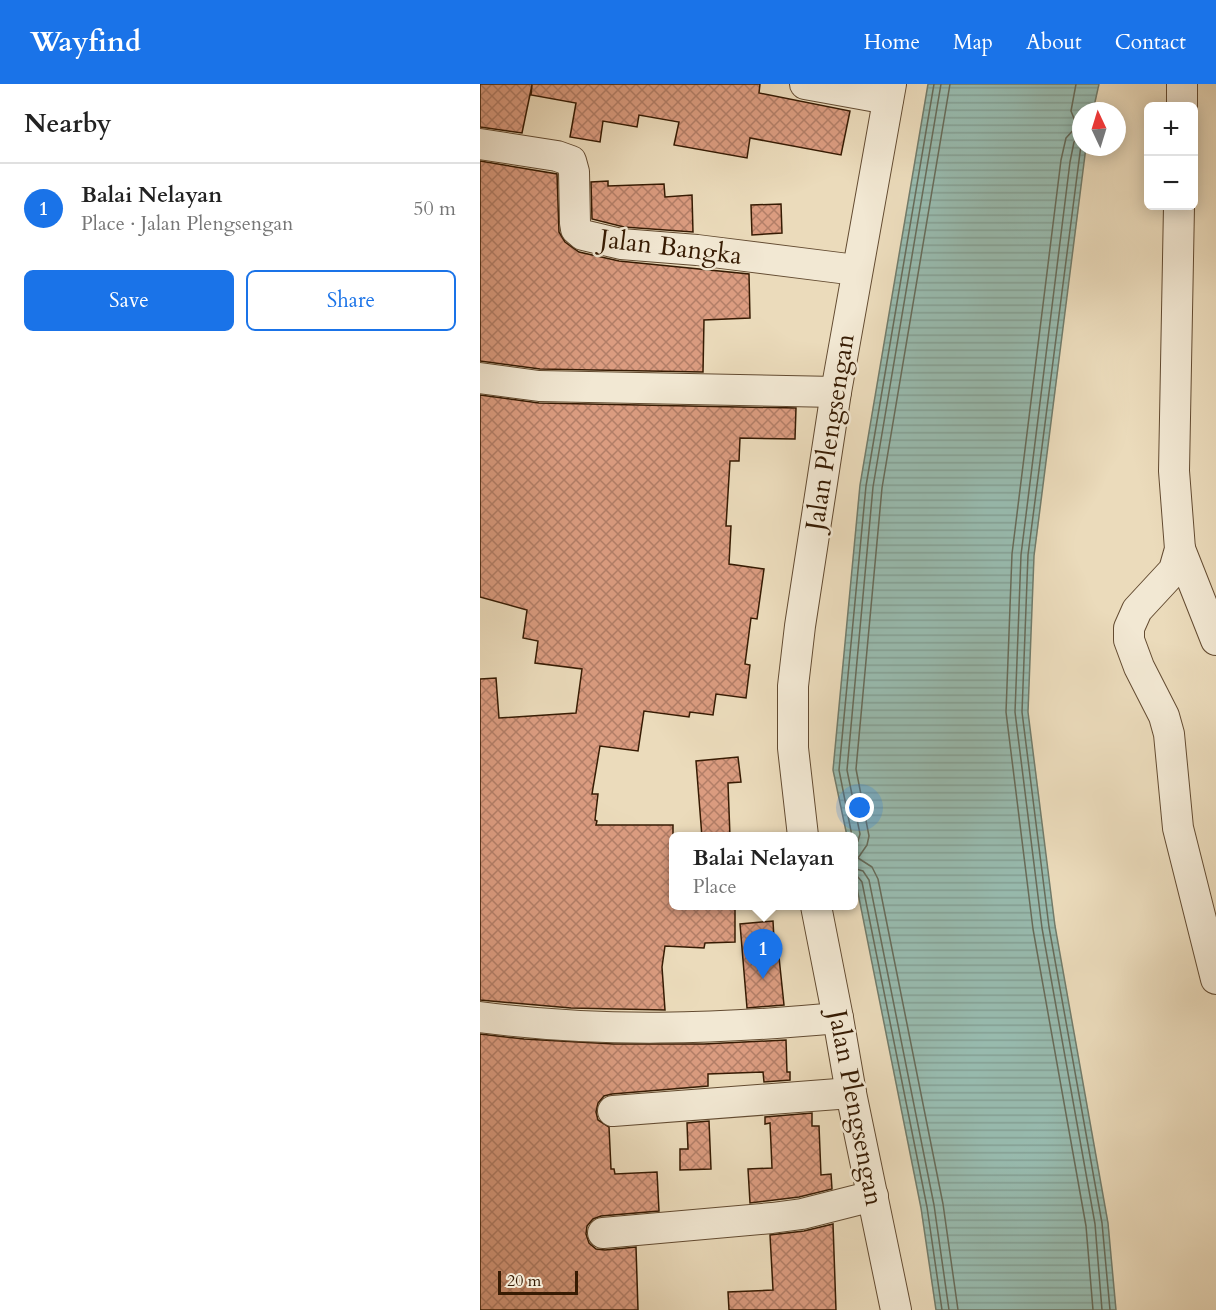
<!DOCTYPE html>
<meta charset="utf-8">
<style>
body{margin:0;font-family:Cardo,serif;background:#f6f6f6;color:#222}
.controls{position:absolute;right:18px;top:18px;display:grid;overflow:hidden;border-radius:9px;box-shadow:0 3px 15px #0003}
.controls button{width:54px;height:54px;display:grid;place-items:center;padding:0;border:0;border-bottom:2px solid #e0e0e0;background:#fff;color:#222;font:30px sans-serif}
.compass{position:absolute;left:592px;top:18px;width:54px;height:54px;border-radius:50%;background:#fff;box-shadow:0 3px 15px #0003;rotate:356deg}
.scale{position:absolute;left:18px;bottom:15px;width:80px;box-sizing:border-box;padding-left:6px;border:3px solid #361b03;border-top:0;font-size:16px;line-height:21px;white-space:nowrap;color:#361b03;-webkit-text-stroke:4px #f2e8d3;paint-order:stroke}
.you{position:absolute;left:380px;top:724px;width:21px;height:21px;margin:-15px;border:4px solid #fff;border-radius:50%;background:#1a73e8;box-shadow:0 0 0 9px #1a73e833}
.badge{display:grid;place-items:center;width:39px;height:39px;border-radius:50%;background:#1a73e8;color:#fff;font-size:20px;font-weight:700}
.pin{position:absolute;translate:-50% -50px;filter:drop-shadow(0 2px 3px #0008)}
.pin::after{content:'';position:absolute;top:32px;width:21px;height:18px;background:inherit;clip-path:polygon(0 0,100% 0,50% 100%)}
.popup{position:absolute;left:189px;top:748px;width:189px;height:78px;box-sizing:border-box;display:grid;place-content:center;border-radius:9px;background:#fff;filter:drop-shadow(0 2px 4px #0005);font-size:20px;white-space:nowrap;color:#767676}
.popup b{font-size:22px;color:#222}
.popup::after{content:'';position:absolute;left:50%;top:100%;margin-left:-12px;border:12px solid transparent;border-top-color:#fff}
.list{margin:0;padding:0;list-style:none}
h2{display:flex;justify-content:space-between;align-items:center;height:78px;margin:0;padding:0 24px;font-size:26px}
h2 small{font-size:20px;font-weight:400;color:#767676}
.list li{display:grid;grid-template-columns:39px 1fr auto;gap:18px;align-items:center;box-sizing:border-box;height:90px;padding:0 24px;border-top:2px solid #e0e0e0}
.list b{display:block;font-size:22px;white-space:nowrap}
.list p{margin:0;font-size:20px;white-space:nowrap;color:#767676}
.list em{font-size:20px;font-style:normal;color:#767676}
.actions{display:flex;gap:12px;padding:18px 24px}
.actions a{flex:1;padding:14px 0;border:2px solid #1a73e8;border-radius:9px;text-align:center;font-size:21px;color:#1a73e8}
.actions .main{background:#1a73e8;color:#fff}
.map{position:relative;flex:none;width:736px;height:1226px;overflow:hidden}
header{display:flex;align-items:center;gap:36px;box-sizing:border-box;height:84px;padding:0 30px;background:#1a73e8;color:#fff}
header strong{font-size:28px}
nav{display:flex;gap:33px;margin-inline-start:auto;font-size:21px}
main{display:flex}
aside{flex:1;background:#fff}
.map>svg:first-child{display:block}
.water{fill:url(#water-rules);stroke:#717b6a;stroke-width:1.5}
.lines{fill:none;stroke-linecap:round;stroke-linejoin:round}
.shore{stroke:#676b59;stroke-width:1.5}
.building{fill:url(#building-cross-hatch);stroke:#361b03;stroke-width:1.5}
.minor-casing{stroke:#634b31;stroke-width:32}
.minor{stroke:#f2e8d3;stroke-width:30}
.labels{text-anchor:middle;dominant-baseline:central;stroke-width:5;stroke-linejoin:round;paint-order:stroke}
.street-label{font-size:26px;fill:#361b03;stroke:#f2e8d3}
</style>
<header>
<strong>Wayfind</strong>
<nav><a>Home</a><a>Map</a><a>About</a><a>Contact</a></nav>
</header>
<main>
<aside>
<h2>Nearby<small></small></h2>
<ul class="list">
<li><span class="badge">1</span><div><b>Balai Nelayan</b><p>Place · Jalan Plengsengan</p></div><em>50 m</em></li>
</ul>
<div class="actions"><a class="main">Save</a><a>Share</a></div>
</aside>
<div class="map">
<svg width="736" height="1226" viewBox="0 0 736 1226">
<defs>
<pattern id="water-rules" width="6" height="5" patternUnits="userSpaceOnUse" patternTransform="scale(1.5)"><rect width="6" height="5" fill="#98bbaf"/><path d="M0 2.5h6" fill="none" stroke="#84a095"/></pattern>
<pattern id="building-cross-hatch" width="8" height="8" patternUnits="userSpaceOnUse" patternTransform="scale(1.5)"><rect width="8" height="8" fill="#db9c80"/><path d="M0 0l8 8M0 8l8-8" fill="none" stroke="#b27e67"/></pattern>
</defs>
<rect width="100%" height="100%" fill="#ebdbbb"/>
<filter id="stains"><feTurbulence type="fractalNoise" baseFrequency=".00333" numOctaves="4"/><feColorMatrix values="0 0 0 0 .2 0 0 0 0 .09 0 0 0 0 .02 0 0 0 .5 -.17"/></filter>
<radialGradient id="worn" r=".72"><stop offset=".6" stop-color="#630" stop-opacity="0"/><stop offset="1" stop-color="#630" stop-opacity=".3"/></radialGradient>
<path class="water" d="M448,0H619L613,27H601V63H606L554,472L548,628L575,842L628,1139L636,1226H456L441,1124L373,784V752H367L353,686L380,401Z"/>
<g class="lines">
<g class="shore">
<path d="M470,0L402,404L376,685L389,752L387,761L378,774L392,783L398,795L463,1120L478,1226"/>
<path d="M596,0L591,27L597,42L586,54L581,76L532,470L526,628L553,845L606,1142L613,1226"/>
<path d="M601,51L594,58L590,78L541,471L535,628L562,844L615,1140L622,1226"/>
<path d="M601,61L548,471L542,628L569,843L622,1139L630,1226"/>
<path d="M372,752L359,686L386,402L454,0"/>
<path d="M373,764L378,757L380,750L367,686L393,403L461,0"/>
<path d="M373,784L383,787L389,796L454,1121L469,1226"/>
<path d="M373,792L378,793L382,798L447,1123L462,1226"/>
</g>
</g>
<g class="building">
<path d="M0,0H280L279,9L370,27L361,71L270,54L267,74L194,61L199,38L159,31L157,43L123,37L120,58L90,53L96,19L51,11L52,1L42,49L0,43Z"/>
<path d="M0,77L77,90L79,148L85,158L99,168L139,177L269,190L270,234L224,236L223,288L60,285L0,277Z"/>
<path d="M128,97V102L184,100L185,113L212,111L213,148L144,143L112,135L111,98Z"/>
<path d="M301,120L302,149L272,151L271,121Z"/>
<path d="M0,311L59,319L316,324L315,355L260,354L259,377H250L246,442H251L249,480L284,485L277,535L271,534L265,580L270,581L266,614L236,610L233,631L210,628L209,633L164,627L158,667L120,662L112,710H118L115,736L117,737L116,741H193V822H255V858L225,859L224,864L185,862L182,883L185,926L91,924L0,916V595L16,594L19,634L96,629L102,585L55,579L58,557L43,554L47,526L0,513Z"/>
<path d="M258,673L261,698L248,699L250,753H222L216,677Z"/>
<path d="M293,837L294,855L297,854L304,921L267,924L260,840Z"/>
<path d="M0,950L44,955L134,960H224L306,956L307,988H310V996L284,998L283,988L228,990V1002L132,1010L124,1012L118,1019L116,1028L118,1036L129,1043L131,1085H134L135,1090L177,1088L179,1127L121,1132L113,1135L107,1142L106,1150L109,1159L116,1165L125,1166L156,1163L158,1226H0Z"/>
<path d="M332,1029V1042H339L341,1091L351,1090L352,1105L319,1113L270,1119L268,1085L292,1084L290,1039L285,1040V1033Z"/>
<path d="M229,1037L231,1085L200,1086V1065H208L207,1039Z"/>
<path d="M353,1140L356,1226H249L248,1208L293,1206L290,1151L324,1147Z"/>
</g>
<g class="lines">
<defs>
<g id="minor">
<path d="M325,0L408,15"/>
<path d="M702,22V0"/>
<path d="M0,60L77,72L91,77L94,88L95,139L96,145L103,151L141,160L217,166L376,186"/>
<path d="M699,122L694,387L700,465L694,486L657,526L649,544V556L659,583L684,632L689,650L698,744L736,895"/>
<path d="M0,294L59,302L356,308"/>
<path d="M700,465L736,556"/>
<path d="M323,752L313,664V602L320,542L356,308L411,0"/>
<path d="M336,822L358,934L371,1009L416,1226"/>
<path d="M0,933C120,949 239,945 358,934"/>
<path d="M133,1027L371,1009"/>
<path d="M123,1149L292,1134L322,1130L393,1112"/>
</g>
</defs>
<use href="#minor" class="minor-casing"/>
<use href="#minor" class="minor"/>
</g>
<g class="labels">
<g class="street-label">
<text transform="translate(191 163) rotate(7)">Jalan Bangka</text>
<text transform="translate(350 348) rotate(-81)">Jalan Plengsengan</text>
<text transform="translate(376 1024) rotate(79)">Jalan Plengsengan</text>
</g>
</g>
<rect width="100%" height="100%" filter="url(#stains)"/>
<rect width="100%" height="100%" fill="url(#worn)"/>
</svg>
<div class="controls">
<button>+</button>
<button>−</button>
</div>
<svg class="compass" viewBox="-18 -18 36 36"><path d="M0-13l5 13h-10z" fill="#e53935"/><path d="M0 13l5-13h-10z" fill="#767676"/></svg>
<div class="scale">20 m</div>
<div class="you"></div>
<div class="pin badge" style="left:283px;top:895px">1</div>
<div class="popup"><b>Balai Nelayan</b>Place</div>
</div>
</main>
